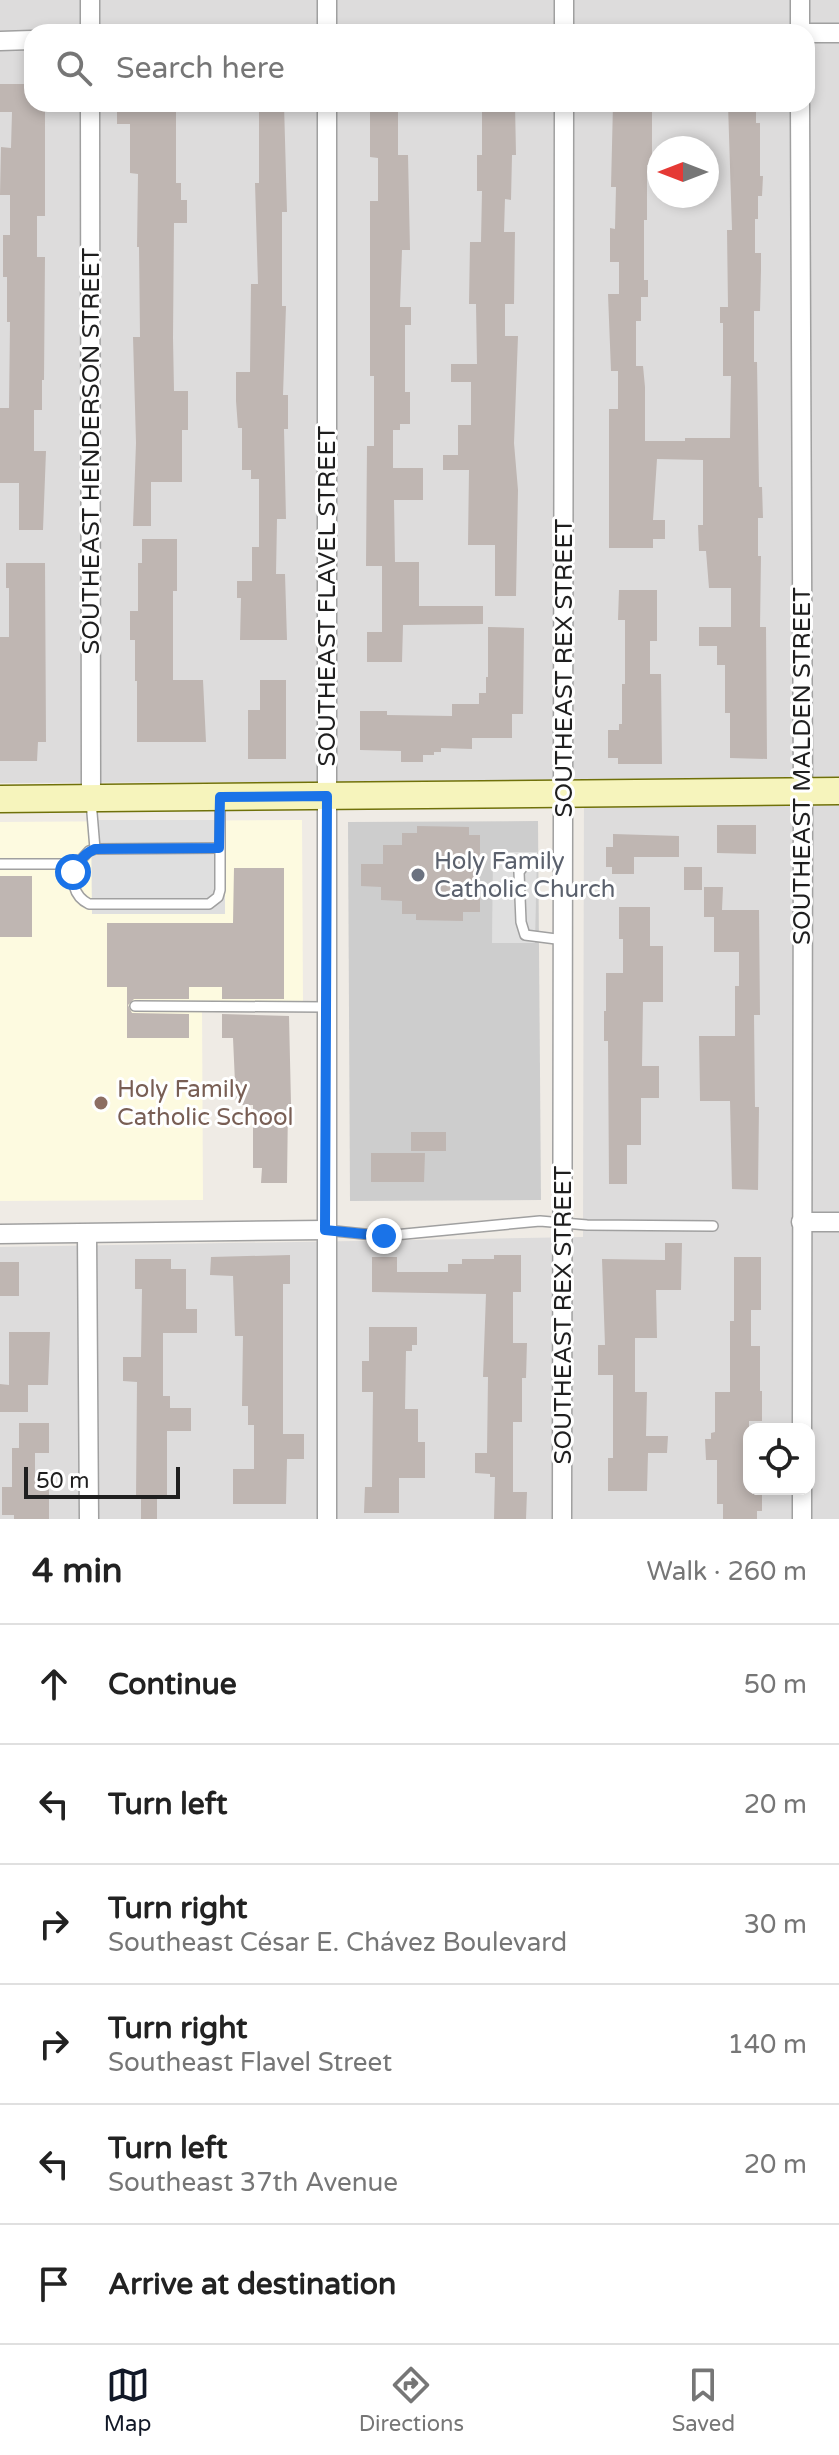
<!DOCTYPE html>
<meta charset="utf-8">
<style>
body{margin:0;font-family:"Varela Round",sans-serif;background:#f6f6f6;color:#222}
.controls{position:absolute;right:24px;bottom:24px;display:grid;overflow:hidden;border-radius:16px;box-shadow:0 4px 12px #0003}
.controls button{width:72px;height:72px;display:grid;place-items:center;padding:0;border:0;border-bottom:2px solid #e0e0e0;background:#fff;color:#222;font:40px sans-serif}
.compass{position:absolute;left:647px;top:136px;width:72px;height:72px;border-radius:50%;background:#fff;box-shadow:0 4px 12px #0003;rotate:270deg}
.scale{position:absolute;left:24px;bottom:20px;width:156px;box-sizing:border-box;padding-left:8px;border:4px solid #1f1f1f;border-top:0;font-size:22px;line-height:28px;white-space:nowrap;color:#1f1f1f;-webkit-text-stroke:6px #fff;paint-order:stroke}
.stop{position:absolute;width:24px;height:24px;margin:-18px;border:6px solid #1a73e8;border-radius:50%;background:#fff}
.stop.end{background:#1a73e8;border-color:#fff;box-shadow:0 2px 8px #0008}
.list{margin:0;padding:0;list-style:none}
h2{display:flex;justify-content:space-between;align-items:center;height:104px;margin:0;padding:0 32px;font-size:34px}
h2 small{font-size:26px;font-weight:400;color:#767676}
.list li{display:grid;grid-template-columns:52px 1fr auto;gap:24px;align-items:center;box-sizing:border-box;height:120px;padding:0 32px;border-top:2px solid #e0e0e0}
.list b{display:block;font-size:30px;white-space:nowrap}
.list p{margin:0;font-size:26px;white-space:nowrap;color:#767676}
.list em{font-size:26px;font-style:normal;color:#767676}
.icon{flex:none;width:44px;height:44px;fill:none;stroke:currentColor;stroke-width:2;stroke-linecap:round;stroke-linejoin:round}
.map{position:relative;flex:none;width:839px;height:1519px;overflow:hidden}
.search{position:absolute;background:#fff;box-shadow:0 4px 12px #0003;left:24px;right:24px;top:24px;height:88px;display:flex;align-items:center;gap:20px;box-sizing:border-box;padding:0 28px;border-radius:24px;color:#767676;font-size:30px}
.sheet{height:824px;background:#fff}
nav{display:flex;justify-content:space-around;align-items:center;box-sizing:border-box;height:112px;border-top:2px solid #e0e0e0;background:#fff;font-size:22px;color:#767676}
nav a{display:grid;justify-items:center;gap:4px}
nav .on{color:#111827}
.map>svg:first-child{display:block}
.residential{fill:#dddcdc;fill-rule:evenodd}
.education{fill:#fdfae0}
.religious{fill:#cdcdcd}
.parking{fill:#dfdfdf}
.building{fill:#bfb6b2}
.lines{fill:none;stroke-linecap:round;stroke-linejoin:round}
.lane-casing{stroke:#a0a0a0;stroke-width:12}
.street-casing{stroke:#a0a0a0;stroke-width:21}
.secondary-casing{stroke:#70710a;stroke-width:29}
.lane{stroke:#fff;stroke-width:9}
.street{stroke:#fff;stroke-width:18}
.secondary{stroke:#f6f4bc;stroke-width:26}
.route{stroke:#1a73e8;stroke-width:10}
.worship-dot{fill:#6b7280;stroke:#fff;stroke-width:3}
.education-dot{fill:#8d6e63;stroke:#fff;stroke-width:3}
.labels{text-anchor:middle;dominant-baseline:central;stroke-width:6;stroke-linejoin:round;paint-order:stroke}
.street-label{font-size:24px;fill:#1f1f1f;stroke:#fff}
.worship-label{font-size:24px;fill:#5b616d;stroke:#fff;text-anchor:start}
.education-label{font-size:24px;fill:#785e54;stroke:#fff;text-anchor:start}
</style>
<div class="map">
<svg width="839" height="1519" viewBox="0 0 839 1519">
<rect width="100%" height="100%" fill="#efebe5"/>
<path class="residential" d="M0,0H839V1519H0V1247L583,1237L584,781L0,783ZM32,32H807V104H32ZM659,148H707V196H659ZM749,1429H809V1489H749Z"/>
<path class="education" d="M302,820L303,1005L202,1006L203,1200L0,1201V822Z"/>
<path class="religious" d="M538,821L541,1200L350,1201L348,822Z"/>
<g class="parking">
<path d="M91,820H225V914H92Z"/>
<path d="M493,852H537L535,943H492Z"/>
</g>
<g class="building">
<path d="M0,84H32V104H45V216H37V257H45L44,380H42V410H34V451H46L43,530H19V483H0V408H9L10,322H7V277H3V235H10V195H0L1,147L11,148L12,112H0Z"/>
<path d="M117,104H176V183H181V200H187V223H174L173,338L174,391H188V430H182V482H151V526H133L136,443L133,337H140L139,247H137L138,174L130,173V124H117Z"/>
<path d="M259,104H284L287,212H282V306H286L283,395H288V429H284L286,519H277L276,574H285L287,640H240L241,598H237V581H252V547H259V479H251V470H242V428H238L236,401V372H250L251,284H258L255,183H259Z"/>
<path d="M370,104H398V155H408L410,250H402L400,307H411V325H405V392H410V424H400V430H393V468H423V500H394L395,562H419V606H483V624L403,625L402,662H367V632H382V566H366L367,446H374V376H370V201H378V158L370,157Z"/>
<path d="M482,104H515L516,155H512L511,200L505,199L504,232H515L514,304H505V336H518L514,443L518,490L516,596H495V545H468L469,470H443V455H458V425H471V382H451V364H477L476,304H469L470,242H481L482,191H477V155H482Z"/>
<path d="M613,104H652V165H647V220H644V280H648V297H641V321H636V366H643L645,387V441H685V438H730L731,376H723V323H720V307H728L727,230H732L728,104H756V123H760V176H763L762,196H758V219H755V253H761V270L760,311H754V362H757L759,487H762L763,518H758V556H761L760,627H766L767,759L730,758V713H725V665H717V646H699V627H731V588H709L706,551H699L698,525H703V460L657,459L653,520H665V539H653V548H609V409H618V371H611L608,294H619V262H610V228L615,229L616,187H611Z"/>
<path d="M142,539H177V591H173V680H203L206,742H137V681H135V640H130V611H138V563H142Z"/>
<path d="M6,563H45L46,742H38L37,761H0V637H9V588H6Z"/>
<path d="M619,590H657V641H650V674H661L662,764H618V758H608V730H619V724H622V684H625V620H618Z"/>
<path d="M488,627L524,628L523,714H512V738H472V749L441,748V752H434V755H423V762H401V751L360,750V711H387V715L452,716V704H479V693H486V677H488Z"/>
<path d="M260,680H286V759H248V710H260Z"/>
<path d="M717,825H756V854L717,853Z"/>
<path d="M417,826L469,827V835H480V858H476V893H480V912H463V921L416,920V914H402V901L381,900V887L361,886V864H383V845H402V833H417Z"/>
<path d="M613,834L679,836V857H634V874H612V867H606V847H613Z"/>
<rect x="684" y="867" width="18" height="23"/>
<path d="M234,868H284V999H222V987H189V999H134L128,1005L132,1013L189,1014V1038H127V987H107V923H233Z"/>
<rect x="0" y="876" width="32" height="61"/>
<path d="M704,887H723L722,910H759L760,1015H754L755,1107H759L758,1190L732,1189L730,1101H700L699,1036H735V986H739V952H714V917H704Z"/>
<path d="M619,907H650V946H663V1002H643L642,1066H659V1098H641V1145H627V1184H609L608,1041H604V1011H606V973H623V939H619Z"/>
<path d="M222,1014L289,1016L291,1104H288L287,1183H261L262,1168H253V1105H236L233,1038H222Z"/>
<rect x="411" y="1132" width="35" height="19"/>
<path d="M371,1153H425L424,1182H371Z"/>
<path d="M665,1243H682L681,1290H656L657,1338H635V1392H647L646,1436H668L667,1453H648L647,1491H608V1458H613V1375H598V1345H605L602,1259L665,1260Z"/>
<path d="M290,1255V1284H283V1434H304V1459H287L286,1504H233V1469H254V1425H248V1406H242L243,1336H235L233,1276L210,1275L211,1257Z"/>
<path d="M494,1255H521V1292H513V1343H527L526,1378H522V1422H513V1492H527L526,1519H494L495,1477H490V1474L475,1473V1453H487L488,1377H483L486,1294L372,1292V1257H397V1272H448V1264H462V1259H494Z"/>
<path d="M734,1257H761V1310H751V1346H760V1391H762V1421H749V1489H762V1511H757V1519H723V1504H717V1460H706L705,1439H711V1433L715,1432V1392H730V1321H734Z"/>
<path d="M135,1259H171V1269H186V1309H197V1333H163V1396H170V1408H191V1431H167V1499H157V1519H141V1499H136L137,1382L123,1381V1357H141L142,1289H135Z"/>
<rect x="0" y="1262" width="19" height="34"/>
<path d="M369,1327H417V1345H412V1351H406L405,1409H418V1442H425V1478H399V1513H364L365,1487H372L373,1392H362V1361H369Z"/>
<path d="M9,1332H50L48,1385H28V1412H0V1384L9,1385Z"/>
<path d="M19,1423H49V1453H35V1487H49V1519H14V1515H2V1487H12V1448H19Z"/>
</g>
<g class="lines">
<defs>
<g id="lane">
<path d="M91,801L95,849"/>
<path d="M564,863H526L519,872L521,922L525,935L564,940"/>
<path d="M0,864H77C70,879 73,896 89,904H209L218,897L220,890V798"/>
<path d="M77,864L89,851L95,849L219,848"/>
<path d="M135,1006L326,1007"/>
<path d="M325,1230L384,1236L540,1221L587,1225L713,1226"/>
</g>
<g id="street">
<path d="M564,0V32"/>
<path d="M800,0V32"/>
<path d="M90,32V0"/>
<path d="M327,32V0"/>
<path d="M807,33H839"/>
<path d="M0,41L32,40"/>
<path d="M90,104L91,798"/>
<path d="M800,104L803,791L802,1429"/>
<path d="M801,1222H839"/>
<path d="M0,1234L325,1230"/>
<path d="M87,1234L89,1519"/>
<path d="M802,1489V1519"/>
<path d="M327,1519V104"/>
<path d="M562,1519L564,104"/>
</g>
<path id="secondary" d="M0,799L839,791"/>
</defs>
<use href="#lane" class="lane-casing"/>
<use href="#street" class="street-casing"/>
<use href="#secondary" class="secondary-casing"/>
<use href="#lane" class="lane"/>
<use href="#street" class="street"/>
<use href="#secondary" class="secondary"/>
</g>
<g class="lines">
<path class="route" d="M73,872C78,862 85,853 95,849L219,848L220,797L327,796L325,1230L384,1236"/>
</g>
<circle class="worship-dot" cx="418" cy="875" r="8"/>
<circle class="education-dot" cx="101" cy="1103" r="8"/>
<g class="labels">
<g class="street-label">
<text transform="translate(91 451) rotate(-90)">SOUTHEAST HENDERSON STREET</text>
<text transform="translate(327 596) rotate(-90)">SOUTHEAST FLAVEL STREET</text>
<text transform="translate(564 668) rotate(-90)">SOUTHEAST REX STREET</text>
<text transform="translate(802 766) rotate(-90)">SOUTHEAST MALDEN STREET</text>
<text transform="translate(563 1315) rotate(-90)">SOUTHEAST REX STREET</text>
</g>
<g class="worship-label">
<text x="434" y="861">Holy Family<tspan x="434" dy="28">Catholic Church</tspan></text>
</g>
<g class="education-label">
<text x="117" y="1089">Holy Family<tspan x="117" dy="28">Catholic School</tspan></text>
</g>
</g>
</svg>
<div class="controls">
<button><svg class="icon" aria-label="locate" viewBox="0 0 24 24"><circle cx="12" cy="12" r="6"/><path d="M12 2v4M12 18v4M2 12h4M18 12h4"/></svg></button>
</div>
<svg class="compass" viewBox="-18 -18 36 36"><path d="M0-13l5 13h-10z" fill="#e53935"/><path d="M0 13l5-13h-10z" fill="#767676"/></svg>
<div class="scale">50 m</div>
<div class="stop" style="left:73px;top:872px"></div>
<div class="stop end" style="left:384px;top:1236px"></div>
<div class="search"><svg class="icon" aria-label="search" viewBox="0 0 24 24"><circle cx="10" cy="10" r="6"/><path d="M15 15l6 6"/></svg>Search here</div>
</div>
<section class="sheet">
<h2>4 min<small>Walk · 260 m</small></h2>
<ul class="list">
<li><svg class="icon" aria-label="ahead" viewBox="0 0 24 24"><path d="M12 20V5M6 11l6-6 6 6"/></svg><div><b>Continue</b></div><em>50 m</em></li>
<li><svg class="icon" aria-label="left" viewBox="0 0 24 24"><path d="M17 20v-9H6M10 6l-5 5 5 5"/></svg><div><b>Turn left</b></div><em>20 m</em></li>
<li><svg class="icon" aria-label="right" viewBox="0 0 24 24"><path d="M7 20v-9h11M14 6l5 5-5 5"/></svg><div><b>Turn right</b><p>Southeast César E. Chávez Boulevard</p></div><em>30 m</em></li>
<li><svg class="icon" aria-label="right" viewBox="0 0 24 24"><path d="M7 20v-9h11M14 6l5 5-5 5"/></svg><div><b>Turn right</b><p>Southeast Flavel Street</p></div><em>140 m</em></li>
<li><svg class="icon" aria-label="left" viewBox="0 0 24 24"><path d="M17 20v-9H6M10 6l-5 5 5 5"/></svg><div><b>Turn left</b><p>Southeast 37th Avenue</p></div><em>20 m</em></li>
<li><svg class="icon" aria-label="arrive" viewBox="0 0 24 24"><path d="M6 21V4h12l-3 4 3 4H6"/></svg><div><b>Arrive at destination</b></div></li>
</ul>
</section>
<nav>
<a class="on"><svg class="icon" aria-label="map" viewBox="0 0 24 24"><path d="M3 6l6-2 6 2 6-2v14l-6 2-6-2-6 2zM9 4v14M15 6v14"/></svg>Map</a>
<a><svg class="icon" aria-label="directions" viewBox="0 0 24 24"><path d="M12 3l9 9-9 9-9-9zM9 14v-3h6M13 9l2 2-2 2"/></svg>Directions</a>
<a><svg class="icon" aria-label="saved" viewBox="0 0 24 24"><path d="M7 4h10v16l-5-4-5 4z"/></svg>Saved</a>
</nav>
